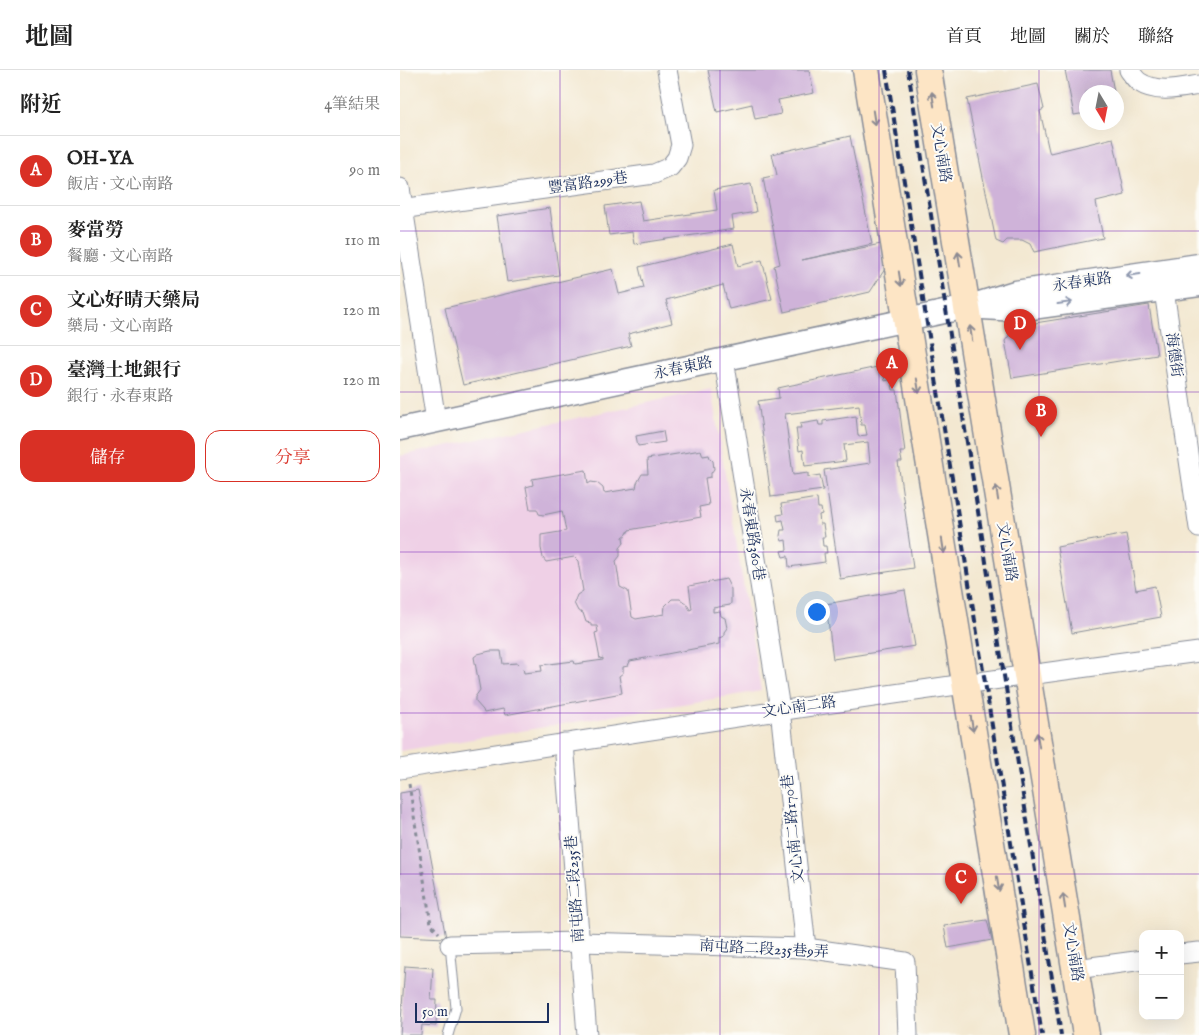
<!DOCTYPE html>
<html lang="zh-TW">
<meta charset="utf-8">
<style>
body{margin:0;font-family:"IM FELL English","Noto Serif TC",serif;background:#f6f6f6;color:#222}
.controls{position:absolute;right:15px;bottom:15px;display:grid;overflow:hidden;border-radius:10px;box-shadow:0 5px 20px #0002}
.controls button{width:45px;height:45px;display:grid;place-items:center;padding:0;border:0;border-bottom:1px solid #e0e0e0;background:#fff;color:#222;font:25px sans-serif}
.compass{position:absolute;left:679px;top:15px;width:45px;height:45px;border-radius:50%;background:#fff;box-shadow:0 5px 20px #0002;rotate:170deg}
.scale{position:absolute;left:15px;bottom:12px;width:134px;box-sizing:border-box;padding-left:5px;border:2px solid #1b2f5e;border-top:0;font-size:14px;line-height:18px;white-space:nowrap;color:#1b2f5e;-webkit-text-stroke:4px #fdfcf7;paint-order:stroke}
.you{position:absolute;left:416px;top:541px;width:18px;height:18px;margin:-12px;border:4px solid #fff;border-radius:50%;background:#1a73e8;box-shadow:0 0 0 8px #1a73e833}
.badge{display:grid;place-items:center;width:32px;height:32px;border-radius:50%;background:#d93025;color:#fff;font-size:16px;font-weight:700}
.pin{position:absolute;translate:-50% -41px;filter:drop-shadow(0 1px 2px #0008)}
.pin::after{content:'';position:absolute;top:26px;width:18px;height:15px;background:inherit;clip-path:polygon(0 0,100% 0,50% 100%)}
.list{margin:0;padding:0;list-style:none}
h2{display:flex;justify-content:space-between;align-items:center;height:65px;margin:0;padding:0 20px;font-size:21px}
h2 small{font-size:16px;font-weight:400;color:#767676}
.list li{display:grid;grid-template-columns:32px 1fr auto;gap:15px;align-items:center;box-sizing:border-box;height:70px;padding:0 20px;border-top:1px solid #e0e0e0}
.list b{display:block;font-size:19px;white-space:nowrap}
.list p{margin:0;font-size:16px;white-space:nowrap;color:#767676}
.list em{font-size:16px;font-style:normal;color:#767676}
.actions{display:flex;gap:10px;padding:15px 20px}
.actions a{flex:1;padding:11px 0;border:1px solid #d93025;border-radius:15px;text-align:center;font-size:18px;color:#d93025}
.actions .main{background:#d93025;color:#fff}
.map{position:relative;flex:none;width:799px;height:965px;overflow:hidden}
header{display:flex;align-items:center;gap:30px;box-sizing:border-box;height:70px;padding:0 25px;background:#fff;border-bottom:1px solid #e0e0e0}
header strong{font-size:24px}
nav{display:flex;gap:28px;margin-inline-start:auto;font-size:18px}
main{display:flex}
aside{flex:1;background:#fff}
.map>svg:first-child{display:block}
.built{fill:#efd0e6}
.building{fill:#cfb3d9}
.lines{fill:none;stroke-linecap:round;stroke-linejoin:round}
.service-casing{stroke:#878c98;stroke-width:11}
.minor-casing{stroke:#878c98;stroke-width:21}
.tertiary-casing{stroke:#878c98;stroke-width:25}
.secondary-casing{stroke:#878c98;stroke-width:29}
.path{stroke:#878c98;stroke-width:3;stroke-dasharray:4 4;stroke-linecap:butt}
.service{stroke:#fff;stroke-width:9}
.minor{stroke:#fff;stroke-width:19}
.tertiary{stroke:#fff;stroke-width:22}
.secondary{stroke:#fde5c5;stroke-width:26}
.rail{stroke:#1b2f5e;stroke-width:4;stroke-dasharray:8 4;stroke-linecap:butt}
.oneway{stroke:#8c8a92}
.oneway2{stroke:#8d97ae}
.grid{fill:none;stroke:#7b2cbf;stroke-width:1;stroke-opacity:0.55}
.labels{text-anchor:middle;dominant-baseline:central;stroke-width:4;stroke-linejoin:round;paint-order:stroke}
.street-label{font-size:15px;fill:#1b2f5e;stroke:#fdfcf7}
</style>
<header>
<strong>地圖</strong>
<nav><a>首頁</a><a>地圖</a><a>關於</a><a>聯絡</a></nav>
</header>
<main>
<aside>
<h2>附近<small>4筆結果</small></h2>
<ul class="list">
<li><span class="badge">A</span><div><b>OH-YA</b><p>飯店 · 文心南路</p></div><em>90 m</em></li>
<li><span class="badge">B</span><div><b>麥當勞</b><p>餐廳 · 文心南路</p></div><em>110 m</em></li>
<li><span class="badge">C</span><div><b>文心好晴天藥局</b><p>藥局 · 文心南路</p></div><em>120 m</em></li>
<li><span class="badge">D</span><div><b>臺灣土地銀行</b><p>銀行 · 永春東路</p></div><em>120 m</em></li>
</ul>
<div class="actions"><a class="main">儲存</a><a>分享</a></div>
</aside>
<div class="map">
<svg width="799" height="965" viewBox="0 0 799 965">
<rect width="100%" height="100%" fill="#fdfcf7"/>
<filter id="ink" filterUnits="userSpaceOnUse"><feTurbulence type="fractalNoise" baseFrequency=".02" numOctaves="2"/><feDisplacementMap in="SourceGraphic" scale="10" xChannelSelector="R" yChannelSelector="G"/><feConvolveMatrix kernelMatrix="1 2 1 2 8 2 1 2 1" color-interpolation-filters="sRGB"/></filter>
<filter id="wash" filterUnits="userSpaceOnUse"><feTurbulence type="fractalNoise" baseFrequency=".0096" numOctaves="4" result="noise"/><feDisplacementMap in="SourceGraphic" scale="20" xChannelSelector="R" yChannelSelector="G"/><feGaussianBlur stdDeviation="1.12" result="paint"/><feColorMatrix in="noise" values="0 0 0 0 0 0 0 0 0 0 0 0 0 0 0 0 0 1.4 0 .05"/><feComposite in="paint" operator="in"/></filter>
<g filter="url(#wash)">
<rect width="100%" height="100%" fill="#f3e8d1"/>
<path class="built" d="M311,319L361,621L0,681V386Z"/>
<g id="blocks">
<g class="building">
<path d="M308,0H409L414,23L378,30L381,44L355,49L352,34L317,42Z"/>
<path d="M665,0H710L714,22H686V43L674,45Z"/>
<path d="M638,14L644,39L640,41L649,81L650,83L713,68L725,125L696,132L703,168L634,182L630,174L622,170H607L603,174L596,171L567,29Z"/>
<path d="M450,66L472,174L402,190L481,174L485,199L470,222L384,242L374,196L380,194L363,108L377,105L372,84Z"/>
<path d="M351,114L356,142L332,146L334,159L234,174L232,162L209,165L205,136L239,131L243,151L317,140L314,120Z"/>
<path d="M150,138L159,205L107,212L97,146Z"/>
<path d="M333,174L338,196L362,190L372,229L329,239L323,215L266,230L272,253L228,264L231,276L63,315L45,238L213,199L219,224L244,218L239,197Z"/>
<path d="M749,235L757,285L612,308L605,271L616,256Z"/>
<path d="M482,296L485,311L492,309L493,320H497L505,382H500L502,392H498L513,498L440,509L424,400L470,393L468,372L444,375L446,391L405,396L403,380L399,381L396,358H401L400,354L418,351L419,355H423V351L456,346L458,366L467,365L465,355H461L459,335L385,344L393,405L408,403V407L420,405L423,420L371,427L358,331L379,328L378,318Z"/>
<path d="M263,361L265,372L238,376L236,366Z"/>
<path d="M301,380L303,386L309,385L310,388L313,391L314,399L311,403V407L305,408L309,435L299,437L301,447L229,460L227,464L223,467L224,473L220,478V486L216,491L220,517L228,521L232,547L236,549L264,544L265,536L272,529H280L287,534L290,540L292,539L289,516L326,509L331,519V533L330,535L313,538V542L320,541L321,546L325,548L327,558L324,562V566L319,568V574L230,591L228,596L223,597V603L219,606L222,623L105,645L103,639L84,643L83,640L75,631V627L80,620L74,587L78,584L90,581H101L103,594L118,593L123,598L124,603L142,601L141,595L174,591L175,594L203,590V588L200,589L195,563L198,562L197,556H191V553L186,552L183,543L178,541L174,533L177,525L183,521L178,491L174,487L146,492L143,488L141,478V465L166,461L162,441L143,445L139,444L137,439H130L126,417L133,415L132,409L186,400L188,414L191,412L197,413L203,418L204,423L236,418L237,413L242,404H248L247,389Z"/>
<path d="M417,428L418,438H421L422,444L419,445L420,454H423L425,467H422L423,476H426L427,483H424L425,492L389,497L388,486L383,487L381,481L387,480L386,470L382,471L380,466L381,460H385L383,450L378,451L377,445L383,444L381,434Z"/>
<path d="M726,464L736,520L755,516L761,547L672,563L657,477Z"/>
<path d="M505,520L515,576L433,589L426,534Z"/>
<path d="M18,720L46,868L0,866V723Z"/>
<path d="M587,850L592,870L548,878L544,856Z"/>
<path d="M5,896L33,898L31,930H37L36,956L22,955L21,965H0Z"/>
</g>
</g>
</g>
<g filter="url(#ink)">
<use href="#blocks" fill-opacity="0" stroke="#878c98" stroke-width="1"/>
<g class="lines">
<defs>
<path id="service" d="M48,965L56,938L50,875"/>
<g id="minor">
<path d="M729,0C732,4 735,9 739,12C757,24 780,18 799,15"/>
<path d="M0,118L36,351"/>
<path d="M0,139L254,104L270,97L277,88L281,75L267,0"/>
<path d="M762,207L799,458"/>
<path d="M324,289L380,639L406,878"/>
<path d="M164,673L187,965"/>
<path d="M0,699C266,657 532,617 799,582"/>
<path d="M50,875L179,872L406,878L505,892L508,965"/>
<path d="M780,884L799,882"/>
<path d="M676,899L743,890"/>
</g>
<g id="tertiary">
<path d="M583,238L617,240L799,215"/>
<path d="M0,359L567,237L615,222L799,195"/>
</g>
<g id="secondary">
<path d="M466,0L622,965"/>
<path d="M528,0L686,965"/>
</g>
</defs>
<use href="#service" class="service-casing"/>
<use href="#minor" class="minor-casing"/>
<use href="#tertiary" class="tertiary-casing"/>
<use href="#secondary" class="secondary-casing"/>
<path class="path" d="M9,714L31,854L39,863"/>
<use href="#service" class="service"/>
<use href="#minor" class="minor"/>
<use href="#tertiary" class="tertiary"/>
<use href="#secondary" class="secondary"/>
<g class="rail">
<path d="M486,0L642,965"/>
<path d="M508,0L661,965"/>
</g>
</g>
<defs><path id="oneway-shaft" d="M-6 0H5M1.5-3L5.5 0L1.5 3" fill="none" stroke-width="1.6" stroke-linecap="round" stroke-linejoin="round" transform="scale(1.25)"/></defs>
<g class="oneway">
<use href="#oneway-shaft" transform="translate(533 29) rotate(-99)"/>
<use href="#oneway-shaft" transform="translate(474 48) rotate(81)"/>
<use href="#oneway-shaft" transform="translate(559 189) rotate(-99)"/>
<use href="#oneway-shaft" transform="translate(500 209) rotate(81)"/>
<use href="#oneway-shaft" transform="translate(571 263) rotate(-99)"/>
<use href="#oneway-shaft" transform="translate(518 316) rotate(81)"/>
<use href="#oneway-shaft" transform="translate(597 423) rotate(-99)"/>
<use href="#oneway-shaft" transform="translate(543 476) rotate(81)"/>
<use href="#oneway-shaft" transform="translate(572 654) rotate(81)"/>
<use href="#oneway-shaft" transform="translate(638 670) rotate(-99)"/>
<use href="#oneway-shaft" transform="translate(598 814) rotate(81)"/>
<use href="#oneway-shaft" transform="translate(664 831) rotate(-99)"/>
</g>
<g class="oneway2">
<use href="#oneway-shaft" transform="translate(733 205) rotate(172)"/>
<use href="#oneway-shaft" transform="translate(665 233) rotate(-8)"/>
</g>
</g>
<path class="grid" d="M160,0V965M320,0V965M479,0V965M639,0V965M0,161H799M0,322H799M0,482H799M0,643H799M0,804H799"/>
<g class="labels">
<g class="street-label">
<text transform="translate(541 83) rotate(81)">文心南路</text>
<text transform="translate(188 113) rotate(-8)">豐富路299巷</text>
<text transform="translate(682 212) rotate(-8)">永春東路</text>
<text transform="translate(774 285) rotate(82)">海德街</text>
<text transform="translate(283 298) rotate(-12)">永春東路</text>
<text transform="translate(352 464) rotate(81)">永春東路360巷</text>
<text transform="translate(607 482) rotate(81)">文心南路</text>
<text transform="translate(399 637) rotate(-8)">文心南二路</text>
<text transform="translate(393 759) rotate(-96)">文心南二路170巷</text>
<text transform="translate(175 819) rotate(-94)">南屯路二段235巷</text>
<text transform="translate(364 879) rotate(3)">南屯路二段235巷9弄</text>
<text transform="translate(673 882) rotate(81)">文心南路</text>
</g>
</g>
</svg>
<div class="controls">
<button>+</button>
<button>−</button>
</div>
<svg class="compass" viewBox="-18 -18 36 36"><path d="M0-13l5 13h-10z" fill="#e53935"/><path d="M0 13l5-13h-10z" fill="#767676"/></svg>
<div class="scale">50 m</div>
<div class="you"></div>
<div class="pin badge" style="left:492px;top:319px">A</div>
<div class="pin badge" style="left:641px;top:367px">B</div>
<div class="pin badge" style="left:561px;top:834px">C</div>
<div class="pin badge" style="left:620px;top:280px">D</div>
</div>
</main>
